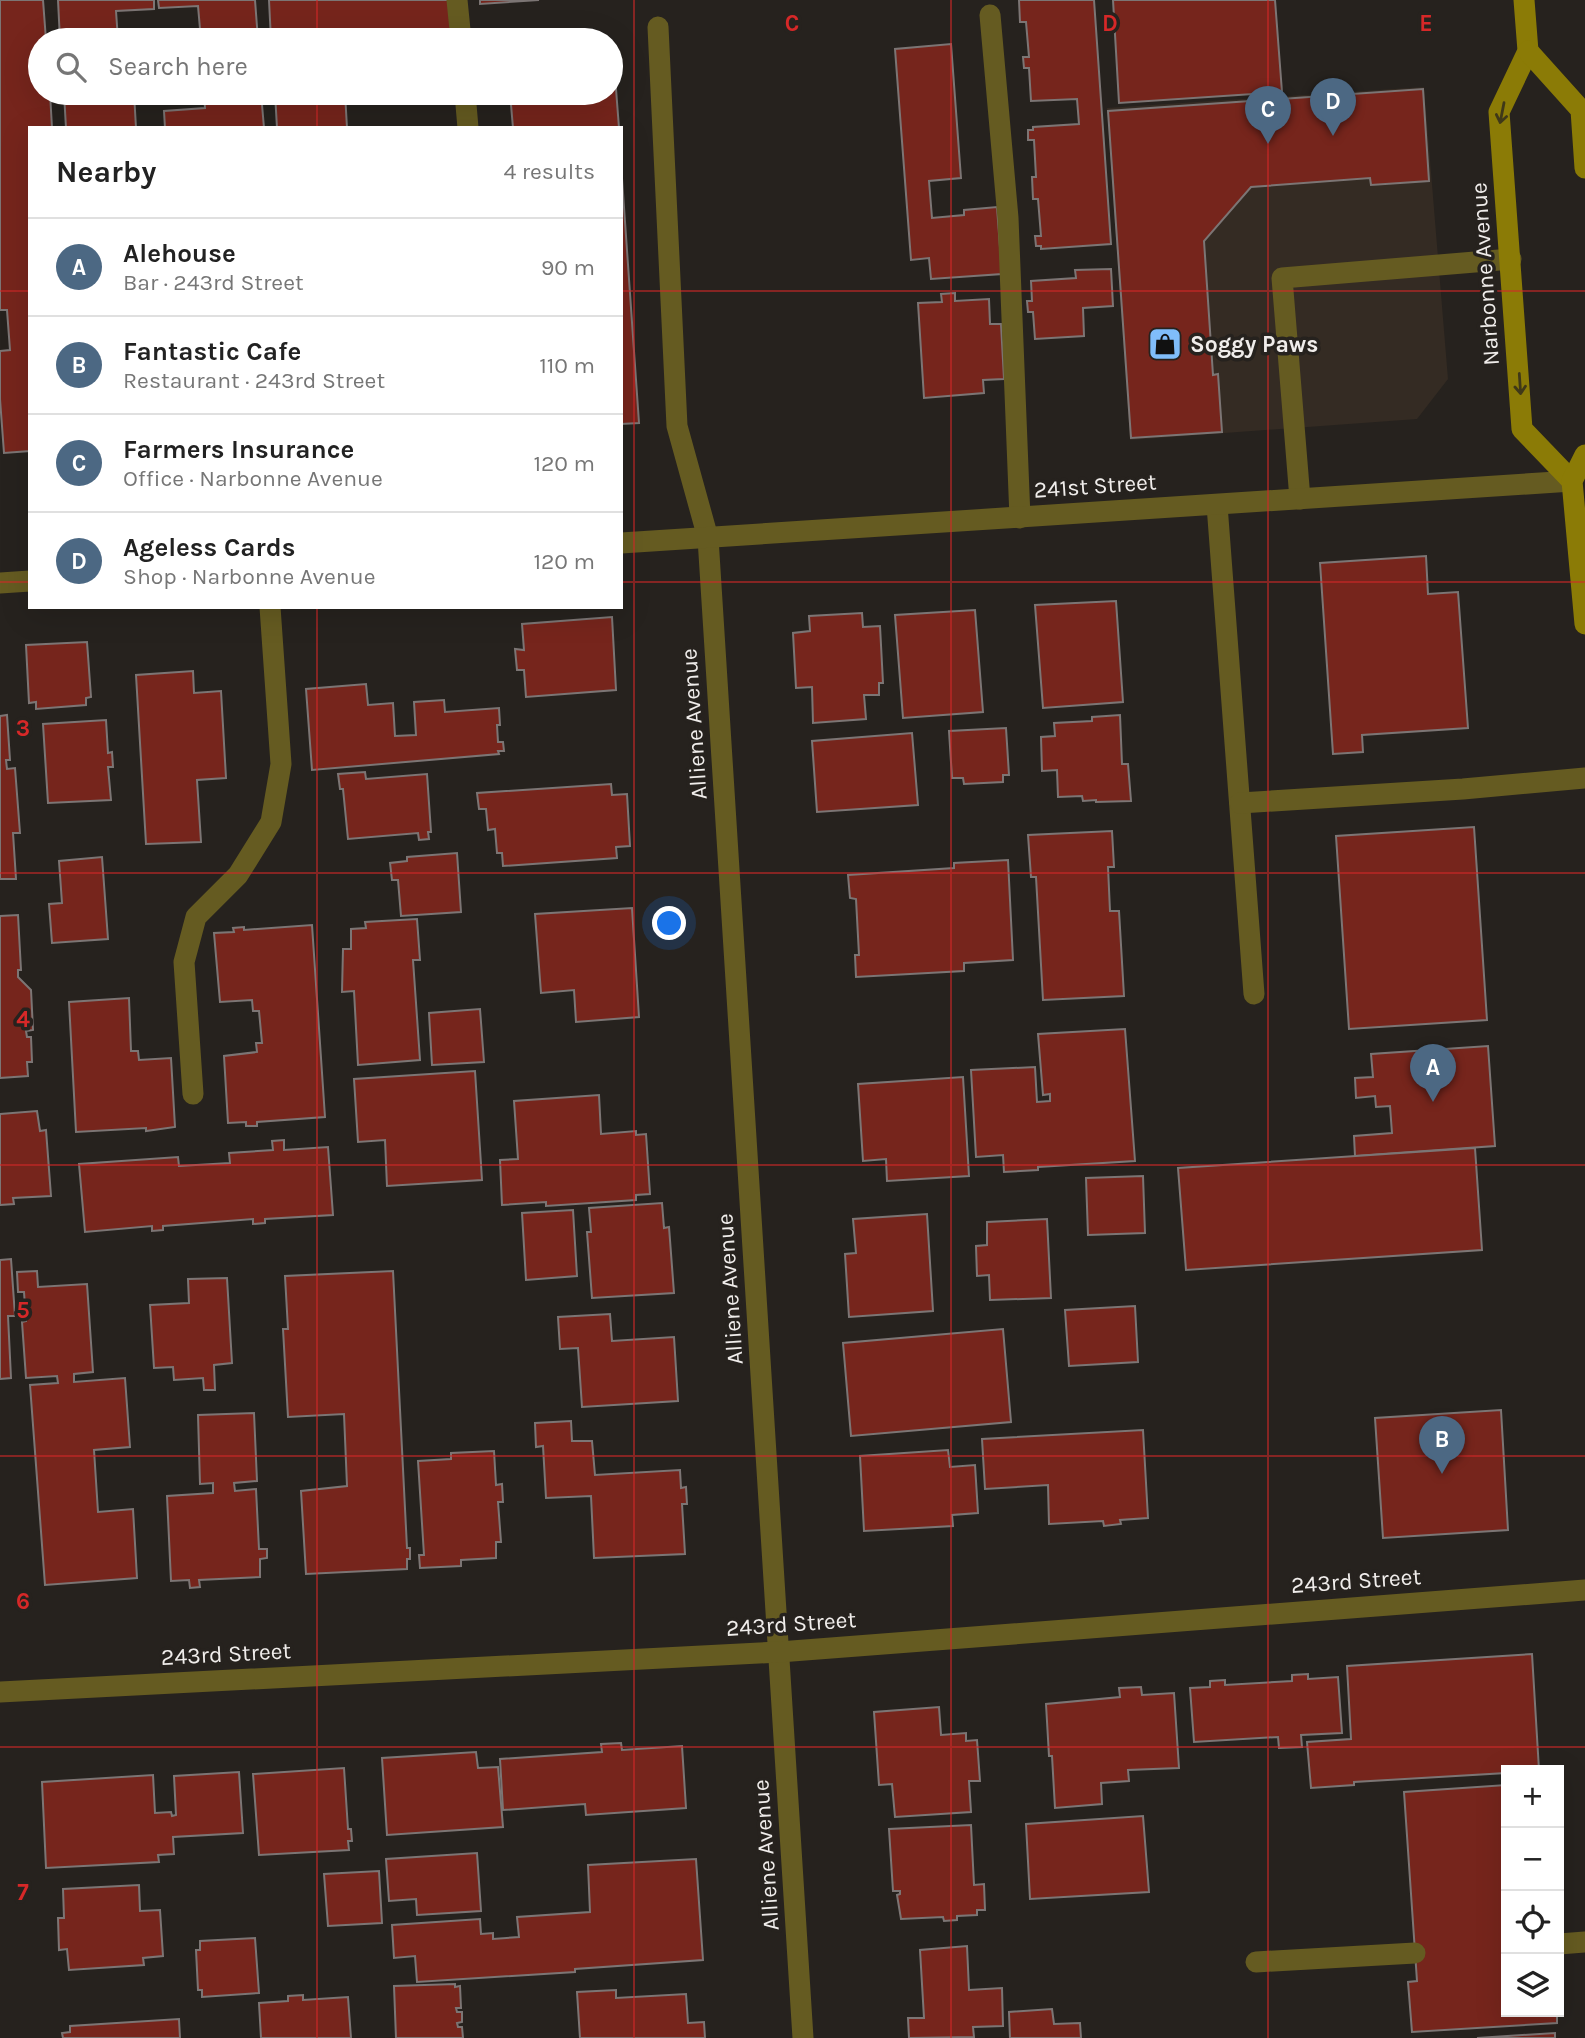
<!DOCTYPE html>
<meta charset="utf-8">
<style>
body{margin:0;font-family:Karla,sans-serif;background:#f2f2f2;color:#222}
.controls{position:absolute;right:21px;bottom:21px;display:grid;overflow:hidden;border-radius:0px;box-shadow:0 7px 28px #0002}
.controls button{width:63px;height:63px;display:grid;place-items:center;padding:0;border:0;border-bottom:2px solid #e0e0e0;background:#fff;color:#222;font:35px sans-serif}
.you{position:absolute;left:670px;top:924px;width:24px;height:24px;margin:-18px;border:5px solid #fff;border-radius:50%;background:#1a73e8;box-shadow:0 0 0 10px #1a73e833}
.badge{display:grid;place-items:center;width:46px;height:46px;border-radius:50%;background:#4c6883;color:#fff;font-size:23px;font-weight:700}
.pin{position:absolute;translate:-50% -58px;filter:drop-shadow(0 2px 4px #0008)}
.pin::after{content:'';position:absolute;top:37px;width:24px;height:21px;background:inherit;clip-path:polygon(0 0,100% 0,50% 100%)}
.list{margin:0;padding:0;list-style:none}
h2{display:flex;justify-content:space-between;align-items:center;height:91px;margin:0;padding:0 28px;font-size:30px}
h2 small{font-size:23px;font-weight:400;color:#767676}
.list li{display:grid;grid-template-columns:46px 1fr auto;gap:21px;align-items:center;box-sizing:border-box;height:98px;padding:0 28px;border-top:2px solid #e0e0e0}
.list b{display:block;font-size:26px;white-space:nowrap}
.list p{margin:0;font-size:23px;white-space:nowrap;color:#767676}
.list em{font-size:23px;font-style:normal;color:#767676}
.icon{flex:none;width:38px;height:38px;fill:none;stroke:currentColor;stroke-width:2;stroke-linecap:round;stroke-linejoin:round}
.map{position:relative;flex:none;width:1585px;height:2038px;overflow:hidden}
.search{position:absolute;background:#fff;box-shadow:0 7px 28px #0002;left:28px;top:28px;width:595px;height:77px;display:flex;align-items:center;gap:18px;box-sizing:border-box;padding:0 24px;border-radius:38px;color:#767676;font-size:26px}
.panel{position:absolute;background:#fff;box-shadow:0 7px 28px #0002;left:28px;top:126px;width:595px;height:483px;border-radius:0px}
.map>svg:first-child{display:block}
.built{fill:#342b23}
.building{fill:#76251c;stroke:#7c7574;stroke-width:2}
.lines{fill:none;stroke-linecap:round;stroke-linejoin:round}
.lane{stroke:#655b21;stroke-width:21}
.street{stroke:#655b21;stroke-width:21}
.secondary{stroke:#8b7b06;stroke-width:21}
.oneway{stroke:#3f3818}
.grid{fill:none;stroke:#d62828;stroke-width:2;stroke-opacity:0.55}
.labels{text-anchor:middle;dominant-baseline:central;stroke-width:7;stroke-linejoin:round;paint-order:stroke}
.street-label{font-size:23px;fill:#f0edeb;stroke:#26221e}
.poi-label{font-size:23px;font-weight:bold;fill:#f0edeb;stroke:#26221e;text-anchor:start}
.grid-label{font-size:23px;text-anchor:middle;font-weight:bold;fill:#d62828;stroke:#26221e;stroke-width:7;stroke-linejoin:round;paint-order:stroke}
</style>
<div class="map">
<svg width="1585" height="2038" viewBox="0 0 1585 2038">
<rect width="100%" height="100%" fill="#26221e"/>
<path class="built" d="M1424,87L1448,379L1417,419L1130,440L1107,108Z"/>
<g class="building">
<path d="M0,0H43L46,40H40V93H50L52,128H30V451L4,453L0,399V351L10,350L7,310H0Z"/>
<path d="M58,0H154V9L116,11L118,40H60Z"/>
<path d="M158,0H255L258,40H201L198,6L159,8Z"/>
<path d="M269,0H449L452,40H271Z"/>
<path d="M480,0H539L480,4Z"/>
<path d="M1019,0H1094L1111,244L1041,249V246H1036L1035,236H1041L1038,199H1033L1032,177H1036L1034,140H1028V130H1033V127L1079,124L1077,99L1031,101L1029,68H1024L1023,57H1029L1026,22H1020Z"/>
<path d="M1113,0H1275L1282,92L1119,103Z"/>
<path d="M951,44L961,178L929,181L932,218L964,215V210L997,207L1002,274L931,279L929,258L911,260L895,49Z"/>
<path d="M611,63H614L619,128H513L510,93H611Z"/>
<path d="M1423,89L1429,181L1371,185L1370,178L1251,187L1204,241L1213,375L1218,374L1222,432L1131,438L1108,111Z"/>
<path d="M64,93H134L136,128H66Z"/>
<path d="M204,93H261L264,128H165L164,111L205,108Z"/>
<path d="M275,93H345L347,128H277Z"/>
<path d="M621,164L639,423L621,424Z"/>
<path d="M1111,269L1113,306L1083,308L1084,336L1035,339L1033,312H1028L1027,301H1032L1031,281L1076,278L1075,270Z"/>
<path d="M955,293V301L989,299L990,324H1001L1004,379L983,380L984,393L924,398L918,303L942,302L941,294Z"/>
<path d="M1426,556L1428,594L1458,592L1468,728L1362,735L1363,752L1333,754L1320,563Z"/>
<path d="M1116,601L1123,702L1043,708L1035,605Z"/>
<path d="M975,610L983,712L903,718L895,615Z"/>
<path d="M862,613L863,627L880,626L883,683H879V695H864L866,719L813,723L812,687L796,688L793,633L810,631L809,616Z"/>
<path d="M612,617L616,690L526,697L524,670H517L515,649L524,650L522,624Z"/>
<path d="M87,642L91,697L86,698V705L36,709V702L29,703L26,645Z"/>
<path d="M193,671L194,693L221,691L226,778L197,780L201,842L146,844L136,675Z"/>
<path d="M366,684L368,705L393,703L395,736L416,735L414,702L444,700L445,712L499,708L500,725H497L498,742H503L504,751H498L499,754L312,770L306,689Z"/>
<path d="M7,715L10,760H6L7,769L15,768L20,833H13L16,879H0V716Z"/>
<path d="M1120,715L1122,764H1128L1131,801L1096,802V800L1083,801L1082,796L1058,797L1057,770L1042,771L1041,737L1055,736L1054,723L1092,721V717Z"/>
<path d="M106,720L108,753L112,752L113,767H108L111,800L48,803L43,724Z"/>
<path d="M1006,728L1009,775H1003V782L964,784L963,778H952L949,731Z"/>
<path d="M912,733L918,805L817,812L812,741Z"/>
<path d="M365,772L366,779L427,774L431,832H428L429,839L419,840L418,833L348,839L343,789H340L338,774Z"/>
<path d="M611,784L612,795L627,794L630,846L616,847L617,858L503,866L502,853H497L495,829L488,830L486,809H479L477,793Z"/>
<path d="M1474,827L1487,1020L1349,1029L1336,836Z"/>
<path d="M1112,831L1114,867H1108L1110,911H1119L1124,996L1043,1000L1036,877H1031L1028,835Z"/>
<path d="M457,853L461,912L401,916L398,880H392L390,863L407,861V857Z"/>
<path d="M102,857L108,939L52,943L49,904L62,903L59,861Z"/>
<path d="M1008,860L1013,960L964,963V971L856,977L855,955H859L856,899L850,898L848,875L954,868V863Z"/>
<path d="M632,908L639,1017L576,1022L574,990L541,993L535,914Z"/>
<path d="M18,915L21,970H18V977L31,990L33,1030L26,1031L27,1037H31L32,1062H27L28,1076L0,1078V916Z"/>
<path d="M417,919L420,960H413L420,1060L358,1065L354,991L342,992L343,949H351V929L366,928L365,922Z"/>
<path d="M312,925L325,1117L257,1122V1126H246V1122L228,1123L224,1056L257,1052L256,1043H262L259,1011H253L252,1000L220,1002L214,933L234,932L233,928L244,927V930Z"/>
<path d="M129,998L131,1051H138L139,1060L171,1058L175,1127L146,1131V1128L76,1132L69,1002Z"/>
<path d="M480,1009L484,1062L432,1065L429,1013Z"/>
<path d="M1125,1029L1135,1161L1038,1167V1170L1004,1172L1003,1155L976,1157L971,1070L1035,1067L1037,1102L1050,1101V1094L1043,1095L1038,1034Z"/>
<path d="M1488,1046L1495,1146L1355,1156L1354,1136L1392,1133L1390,1106L1376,1107L1375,1096L1356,1098L1355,1078L1373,1077L1371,1054Z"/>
<path d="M475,1071L482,1180L387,1186L385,1140L358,1142L354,1079Z"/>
<path d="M963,1077L969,1176L887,1181L886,1159L863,1161L858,1084Z"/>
<path d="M599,1095L601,1134L636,1131V1135L646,1134L650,1194L636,1195V1200L546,1206V1202L502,1205L500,1160L518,1159L514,1101Z"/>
<path d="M37,1111L40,1131L46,1130L51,1196L13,1198L14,1204L0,1205V1114Z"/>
<path d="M284,1140V1150L328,1147L333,1215L265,1219V1223L253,1224V1219L163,1226V1230L152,1231V1226L85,1232L79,1164L178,1157L179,1166L230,1163L229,1153L273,1150L272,1141Z"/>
<path d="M1475,1148L1482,1250L1186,1270L1178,1168Z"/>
<path d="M1143,1176L1145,1233L1088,1235L1086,1178Z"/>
<path d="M662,1203L664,1228L669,1227L674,1293L592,1298L587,1232H591L589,1208Z"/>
<path d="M573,1210L577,1276L526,1280L522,1213Z"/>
<path d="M927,1214L933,1311L849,1317L845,1254L856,1253L853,1219Z"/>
<path d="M1047,1219L1051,1298L990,1300L989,1275L977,1276L976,1246L987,1245V1222Z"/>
<path d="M11,1259L15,1316H8L11,1378L0,1379V1260Z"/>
<path d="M37,1271L38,1287L87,1284L93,1372L74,1374V1382L125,1378L130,1447L94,1450L98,1512L133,1509L137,1578L45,1585L30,1385L58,1383L57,1376L26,1378L22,1322L26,1321L24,1292H18L17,1272Z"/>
<path d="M393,1271L407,1548H410V1559H407V1569L306,1574L301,1491L347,1486L344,1414L288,1417L283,1329H288L285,1276Z"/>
<path d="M227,1278L232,1363L214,1365L215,1390H204L203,1378L174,1380L173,1367L154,1368L150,1305L189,1303L188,1279Z"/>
<path d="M1135,1306L1138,1362L1069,1366L1065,1310Z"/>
<path d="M610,1314L612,1341L674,1337L678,1401L582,1407L578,1348L560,1349L558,1317Z"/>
<path d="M1003,1329L1011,1422L851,1436L843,1343Z"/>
<path d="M1501,1410L1508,1530L1383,1538L1375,1418Z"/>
<path d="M254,1413L257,1481L234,1483L235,1491L256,1489L259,1549H267V1558L260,1559V1577L199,1580L200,1587L190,1588L189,1580L171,1581L167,1496L213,1493V1483L200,1484L198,1415Z"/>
<path d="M571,1421L572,1441H592L595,1475L680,1470L681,1488L686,1487L687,1504H682L685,1554L594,1558L591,1496L546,1498L543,1446L536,1447L535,1423Z"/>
<path d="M1143,1430L1148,1518L1120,1520L1121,1524L1104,1526L1103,1521L1049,1524L1048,1485L985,1489L982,1439Z"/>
<path d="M948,1450L950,1467L975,1465L978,1513L952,1515L953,1526L864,1531L860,1456Z"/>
<path d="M494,1451L496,1485L502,1484L503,1502H498L501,1542H496V1558L461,1560V1566L420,1568L419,1555H424L418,1461L451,1459V1453Z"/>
<path d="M1532,1654L1539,1770H1506V1773L1354,1782V1785L1311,1788L1307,1742L1351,1739L1347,1666Z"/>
<path d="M1308,1674V1679L1338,1677L1342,1733L1301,1735L1302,1747L1279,1748L1278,1737L1194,1742L1190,1688L1210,1687V1681L1225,1680V1685L1292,1681V1675Z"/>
<path d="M1141,1687L1142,1695L1174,1693L1179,1768L1128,1770L1129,1781L1101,1783L1102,1804L1055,1808L1052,1756H1049L1046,1704L1120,1697L1119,1688Z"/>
<path d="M939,1707L941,1735L966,1733V1741L977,1740L980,1781H969L971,1812L895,1817L892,1784L879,1785L874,1712Z"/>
<path d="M621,1743L622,1750L682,1746L686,1808L586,1815L585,1804L503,1810L500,1759L602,1752L601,1744Z"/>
<path d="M476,1752L478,1768L498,1767L503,1827L387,1835L382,1758Z"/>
<path d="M344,1768L348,1829H351L352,1841H348L349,1850L259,1855L253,1774Z"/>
<path d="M239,1772L243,1833L173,1837L174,1854L158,1855L159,1862L46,1868L42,1782L153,1775L155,1813L171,1812L172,1816L176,1815L174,1776Z"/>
<path d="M1506,1785V2012H1557V2023L1412,2032L1408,1982L1417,1981L1404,1792Z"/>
<path d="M1143,1816L1149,1892L1030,1899L1026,1824Z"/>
<path d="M971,1825L974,1885L984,1884L985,1910H977V1915L957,1916V1920L944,1921L943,1917L901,1919L897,1895L900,1894V1891H893L889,1829Z"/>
<path d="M477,1853L481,1911L417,1915L416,1899L389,1901L386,1859Z"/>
<path d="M696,1859L703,1960L575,1969V1972L417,1982L415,1956L394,1958L392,1925L480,1919L481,1934L493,1933V1939L519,1937L517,1917L590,1912L588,1865Z"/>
<path d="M379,1871L382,1923L328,1926L324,1874Z"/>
<path d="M139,1885L140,1911L160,1910L163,1956L143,1958L144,1965L69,1970L67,1949L59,1950L58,1918H64L63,1889Z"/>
<path d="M255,1938L259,1993L202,1997V1990H198L196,1950H200V1941Z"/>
<path d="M967,1946L969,1990L1002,1988L1003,2026L973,2027L974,2037L909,2038L908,2018H924L920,1950Z"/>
<path d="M455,1984V1987L460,1986L461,2008H456L457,2012H462V2022L457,2023L458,2027H462L463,2038H396L394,1986Z"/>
<path d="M616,1990V1998L686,1994L688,2023L704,2022L705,2038H580L577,1992Z"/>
<path d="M303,1995V2000L348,1997L351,2038H261L259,2003L288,2001V1996Z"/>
<path d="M1052,2009L1054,2024L1080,2023L1081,2038H1010L1009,2012Z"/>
<path d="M179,2019L180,2038H63L62,2033L70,2032V2026Z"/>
<path d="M1555,2033V2038H1477Z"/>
</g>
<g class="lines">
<g class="lane">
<path d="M457,0L461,40"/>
<path d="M990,15L1008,218L1020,518"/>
<path d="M658,27L677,426L708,538"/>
<path d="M465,93L468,128"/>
<path d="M1300,499L1282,278L1511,259"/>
<path d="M1217,505L1254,994"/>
<path d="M1240,803L1463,789L1585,778"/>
<path d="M193,1094L184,962L196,917L238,875L271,822L281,764L270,607"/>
<path d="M1559,1944L1585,1942"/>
<path d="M1256,1962L1415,1953"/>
</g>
<g class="street">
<path d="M708,538L803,2038"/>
<path d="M621,543L1572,481"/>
<path d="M0,583L30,581"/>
<path d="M0,1692L779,1652L1585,1590"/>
</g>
<g class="secondary">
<path d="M1524,0L1528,51L1499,112L1522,429L1572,481"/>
<path d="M1528,51L1581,110L1585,168"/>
<path d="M1585,455L1572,481L1585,624"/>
</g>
</g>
<defs><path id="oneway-shaft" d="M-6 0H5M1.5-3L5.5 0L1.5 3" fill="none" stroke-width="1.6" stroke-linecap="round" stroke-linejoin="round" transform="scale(1.75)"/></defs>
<g class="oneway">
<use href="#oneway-shaft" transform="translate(1502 113) rotate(101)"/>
<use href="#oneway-shaft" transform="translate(1520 384) rotate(86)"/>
</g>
<path class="grid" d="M317,0V40M634,0V2038M951,0V2038M1268,0V2038M317,93V128M0,291H30M621,291H1585M0,582H30M621,582H1585M317,607V2038M0,873H1585M0,1165H1585M0,1456H1585M0,1747H1585"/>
<defs>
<symbol id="shop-square" viewBox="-11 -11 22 22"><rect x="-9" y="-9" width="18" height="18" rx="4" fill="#80bdfa" stroke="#26221e"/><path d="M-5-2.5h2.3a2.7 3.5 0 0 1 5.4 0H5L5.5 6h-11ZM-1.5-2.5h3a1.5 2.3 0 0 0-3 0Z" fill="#111"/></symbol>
</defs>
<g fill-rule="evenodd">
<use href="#shop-square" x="1146" y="325" width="38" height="38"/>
</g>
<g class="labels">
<g class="street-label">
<text transform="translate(1485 274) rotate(-94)">Narbonne Avenue</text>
<text transform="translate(1095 486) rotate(-4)">241st Street</text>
<text transform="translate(694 724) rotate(-94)">Alliene Avenue</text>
<text transform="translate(730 1289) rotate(-94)">Alliene Avenue</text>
<text transform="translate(1356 1581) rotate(-4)">243rd Street</text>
<text transform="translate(791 1624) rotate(-4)">243rd Street</text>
<text transform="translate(226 1654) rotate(-3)">243rd Street</text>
<text transform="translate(766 1855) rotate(-94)">Alliene Avenue</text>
</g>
<g class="poi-label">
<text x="1190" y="344">Soggy Paws</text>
</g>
</g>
<g class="grid-label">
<text x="792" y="31">C</text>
<text x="1110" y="31">D</text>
<text x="1426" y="31">E</text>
<text x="23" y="736">3</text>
<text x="23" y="1027">4</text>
<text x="23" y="1318">5</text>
<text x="23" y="1609">6</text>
<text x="23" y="1900">7</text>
</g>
</svg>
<div class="controls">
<button>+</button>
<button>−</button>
<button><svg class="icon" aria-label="locate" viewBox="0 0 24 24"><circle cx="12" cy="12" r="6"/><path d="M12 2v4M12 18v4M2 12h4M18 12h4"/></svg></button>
<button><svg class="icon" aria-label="layers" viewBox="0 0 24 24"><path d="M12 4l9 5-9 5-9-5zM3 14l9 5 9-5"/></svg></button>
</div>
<div class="you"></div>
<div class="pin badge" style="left:1433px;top:1102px">A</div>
<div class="pin badge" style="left:1442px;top:1474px">B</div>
<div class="pin badge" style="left:1268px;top:144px">C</div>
<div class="pin badge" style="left:1333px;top:136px">D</div>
<div class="search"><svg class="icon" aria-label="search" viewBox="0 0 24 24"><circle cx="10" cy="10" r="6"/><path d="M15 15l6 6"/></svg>Search here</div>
<section class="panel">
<h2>Nearby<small>4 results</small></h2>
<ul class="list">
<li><span class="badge">A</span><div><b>Alehouse</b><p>Bar · 243rd Street</p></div><em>90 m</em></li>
<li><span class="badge">B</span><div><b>Fantastic Cafe</b><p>Restaurant · 243rd Street</p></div><em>110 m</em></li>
<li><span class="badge">C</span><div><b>Farmers Insurance</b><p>Office · Narbonne Avenue</p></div><em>120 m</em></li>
<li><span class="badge">D</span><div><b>Ageless Cards</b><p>Shop · Narbonne Avenue</p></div><em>120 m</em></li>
</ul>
</section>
</div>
